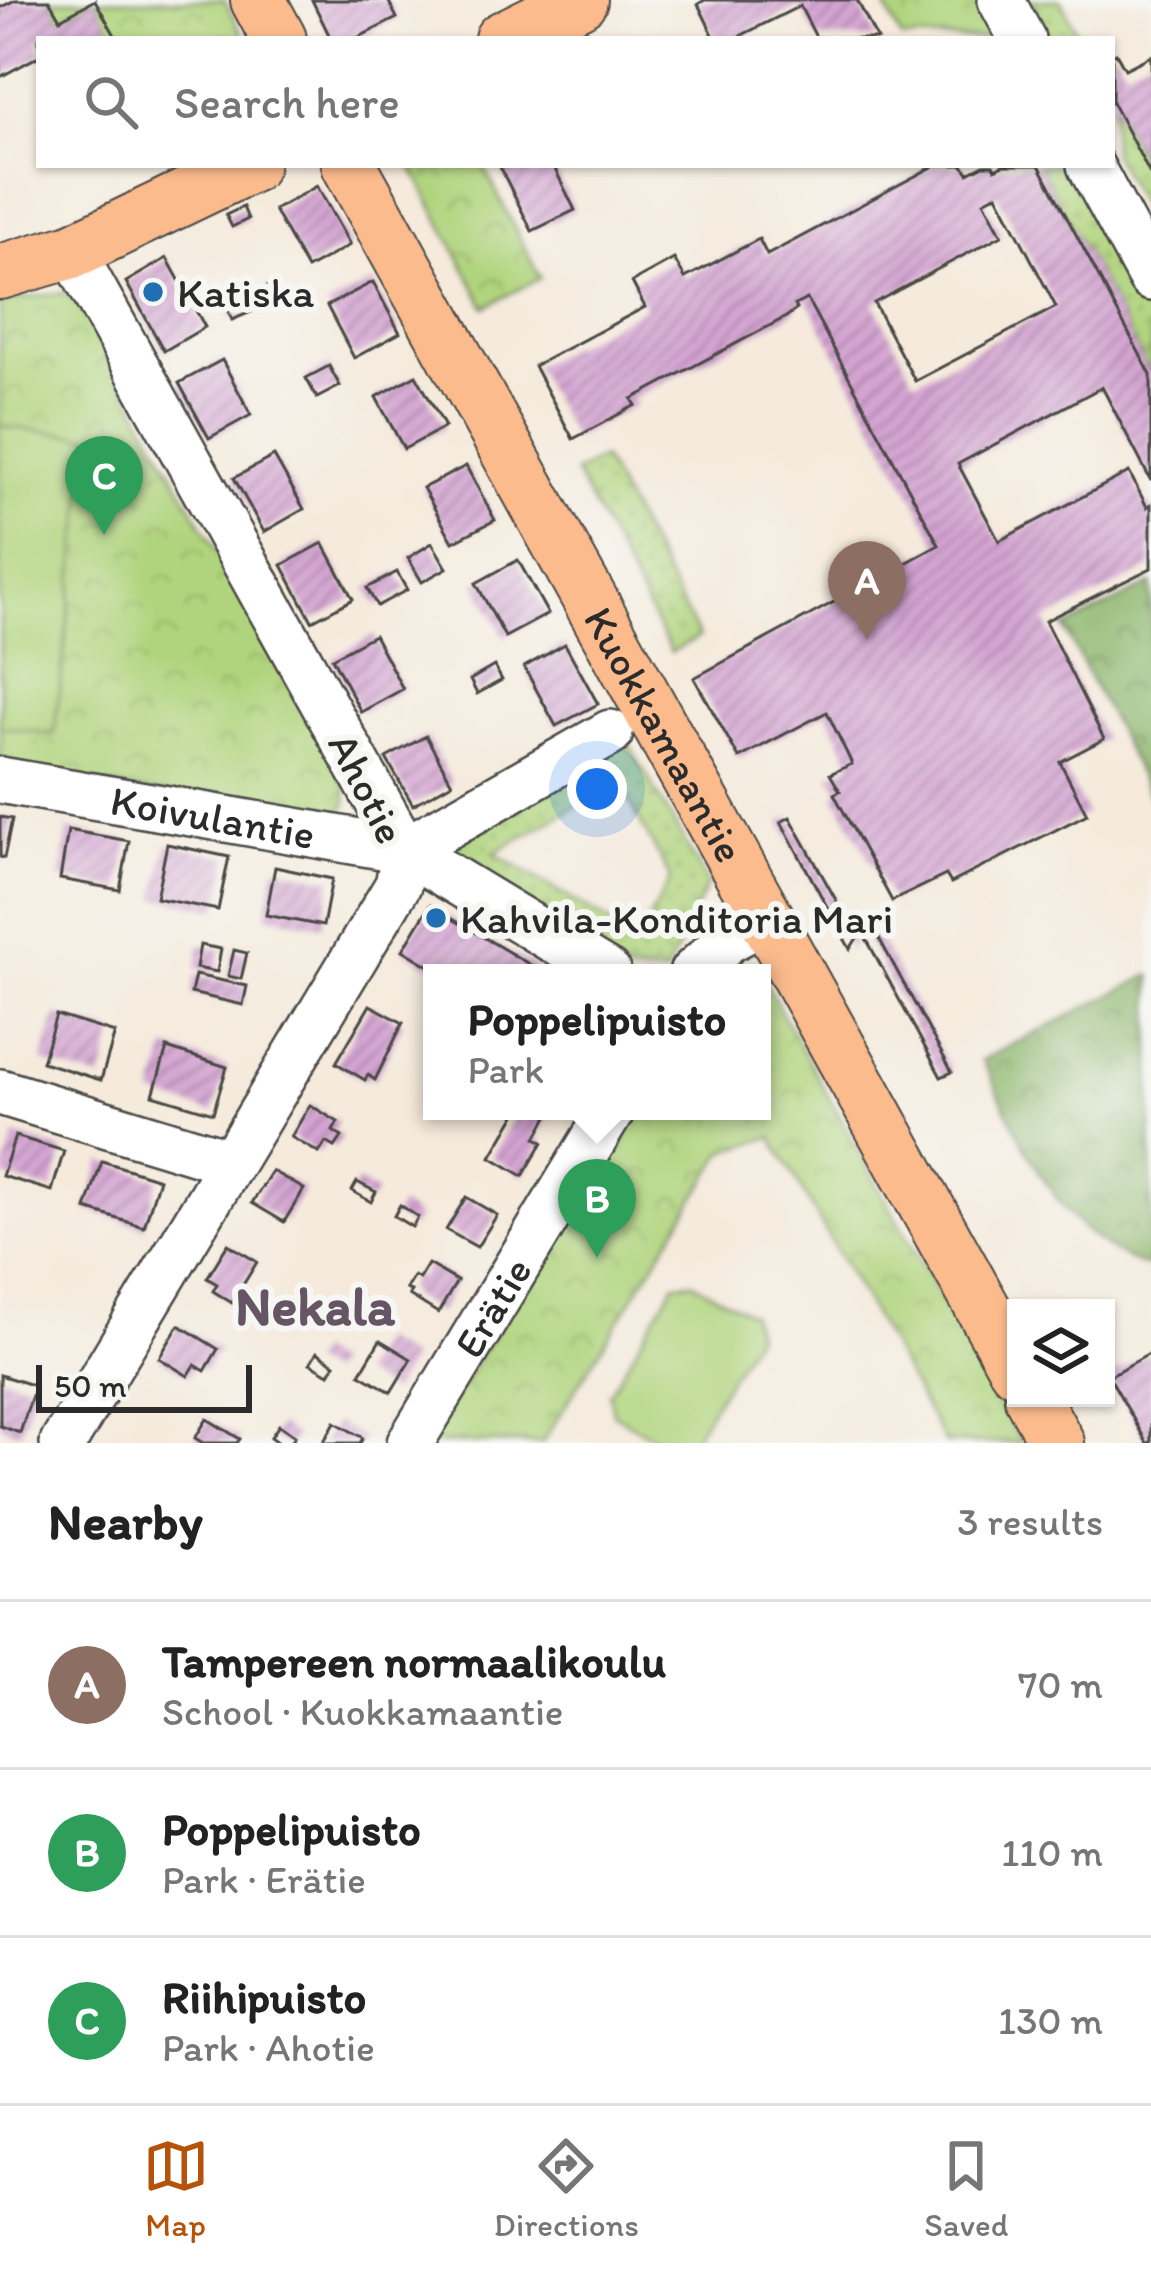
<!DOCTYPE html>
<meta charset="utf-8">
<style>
body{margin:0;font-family:Itim,sans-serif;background:#f6f6f6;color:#222}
.controls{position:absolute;right:36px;bottom:36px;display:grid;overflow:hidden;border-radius:0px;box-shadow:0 3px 9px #0004}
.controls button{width:108px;height:108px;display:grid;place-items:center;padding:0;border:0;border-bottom:3px solid #e0e0e0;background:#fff;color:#222;font:60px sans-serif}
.scale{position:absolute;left:36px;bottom:30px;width:216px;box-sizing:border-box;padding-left:12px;border:6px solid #2b2b2b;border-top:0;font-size:33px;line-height:42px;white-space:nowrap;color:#2b2b2b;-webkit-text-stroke:9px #f6f6f2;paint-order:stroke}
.you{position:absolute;left:597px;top:789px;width:42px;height:42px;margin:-30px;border:9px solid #fff;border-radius:50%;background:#1a73e8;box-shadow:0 0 0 18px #1a73e833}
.badge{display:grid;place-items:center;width:78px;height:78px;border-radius:50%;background:#b45309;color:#fff;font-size:39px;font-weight:700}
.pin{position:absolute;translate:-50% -99px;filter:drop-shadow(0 3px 6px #0008)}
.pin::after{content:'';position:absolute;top:63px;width:42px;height:36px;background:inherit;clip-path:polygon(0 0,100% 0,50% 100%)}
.popup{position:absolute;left:423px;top:964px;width:348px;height:156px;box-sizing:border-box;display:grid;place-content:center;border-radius:0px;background:#fff;filter:drop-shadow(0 3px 9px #0005);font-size:39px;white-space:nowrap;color:#767676}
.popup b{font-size:45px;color:#222}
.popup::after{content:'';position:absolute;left:50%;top:100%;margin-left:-24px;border:24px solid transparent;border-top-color:#fff}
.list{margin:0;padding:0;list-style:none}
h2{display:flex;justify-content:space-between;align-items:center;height:156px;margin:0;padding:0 48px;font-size:51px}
h2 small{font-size:39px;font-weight:400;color:#767676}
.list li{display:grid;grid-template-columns:78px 1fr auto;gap:36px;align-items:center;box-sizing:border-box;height:168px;padding:0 48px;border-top:3px solid #e0e0e0}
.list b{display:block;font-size:45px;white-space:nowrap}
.list p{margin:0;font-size:39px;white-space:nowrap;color:#767676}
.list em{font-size:39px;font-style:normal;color:#767676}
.icon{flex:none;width:66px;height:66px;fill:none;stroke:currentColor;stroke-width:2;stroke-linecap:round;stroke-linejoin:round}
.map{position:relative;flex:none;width:1151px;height:1443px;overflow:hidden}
.search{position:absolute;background:#fff;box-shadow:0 3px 9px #0004;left:36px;right:36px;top:36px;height:132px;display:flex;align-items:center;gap:30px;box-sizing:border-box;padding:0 42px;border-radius:0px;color:#767676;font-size:45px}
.sheet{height:660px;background:#fff}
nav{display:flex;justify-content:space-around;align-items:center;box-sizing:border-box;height:168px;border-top:3px solid #e0e0e0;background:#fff;font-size:33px;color:#767676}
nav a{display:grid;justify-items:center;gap:6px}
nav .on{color:#b45309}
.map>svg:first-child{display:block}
.grass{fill:url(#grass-dots);stroke:#6e8054;stroke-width:3;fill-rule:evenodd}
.forest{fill:url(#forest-crowns);stroke:#5c704c;stroke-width:3}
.park{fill:url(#park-crowns);stroke:#6e8054;stroke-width:3}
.garden{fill:#b0d47d;stroke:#6e8054;stroke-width:3}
.building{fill:url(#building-hatch);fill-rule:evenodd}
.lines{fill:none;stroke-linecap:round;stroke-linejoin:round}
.minor-casing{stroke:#494845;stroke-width:50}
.major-casing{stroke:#494845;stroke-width:58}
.minor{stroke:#fff;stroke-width:45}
.major{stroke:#fbbb8d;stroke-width:54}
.poi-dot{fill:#1f6fb2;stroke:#f6f6f2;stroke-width:4.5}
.labels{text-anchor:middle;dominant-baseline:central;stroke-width:12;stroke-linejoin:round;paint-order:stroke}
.poi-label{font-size:42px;fill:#2b2b2b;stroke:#f6f6f2;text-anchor:start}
.street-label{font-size:42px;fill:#2b2b2b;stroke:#f6f6f2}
.district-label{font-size:54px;font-weight:bold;fill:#665565;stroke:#f6f6f2}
</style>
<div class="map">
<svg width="1151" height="1443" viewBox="0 0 1151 1443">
<defs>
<pattern id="grass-dots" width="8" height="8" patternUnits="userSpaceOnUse" patternTransform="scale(3)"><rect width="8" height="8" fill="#b0d47d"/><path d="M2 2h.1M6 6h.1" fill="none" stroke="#98b66c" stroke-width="1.8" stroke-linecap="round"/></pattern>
<pattern id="forest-crowns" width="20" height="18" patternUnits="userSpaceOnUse" patternTransform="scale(3)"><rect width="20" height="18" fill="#8cb66c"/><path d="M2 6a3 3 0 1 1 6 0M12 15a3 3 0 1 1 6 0" fill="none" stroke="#739459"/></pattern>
<pattern id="park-crowns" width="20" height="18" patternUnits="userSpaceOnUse" patternTransform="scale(3)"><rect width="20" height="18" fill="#b0d47d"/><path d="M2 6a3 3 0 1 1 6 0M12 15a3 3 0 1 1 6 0" fill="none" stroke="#98b66c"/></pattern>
<pattern id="building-hatch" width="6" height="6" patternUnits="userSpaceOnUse" patternTransform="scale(3)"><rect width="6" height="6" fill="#d4a4d2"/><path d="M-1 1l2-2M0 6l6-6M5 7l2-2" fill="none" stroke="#ac86ab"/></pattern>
</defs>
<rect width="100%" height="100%" fill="#f6f6f2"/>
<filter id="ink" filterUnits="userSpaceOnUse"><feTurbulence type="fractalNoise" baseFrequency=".00833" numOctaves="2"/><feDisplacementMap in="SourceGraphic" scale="24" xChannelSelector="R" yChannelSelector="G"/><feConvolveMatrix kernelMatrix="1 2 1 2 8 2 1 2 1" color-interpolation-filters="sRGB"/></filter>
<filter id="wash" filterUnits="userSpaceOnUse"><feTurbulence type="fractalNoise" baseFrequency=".004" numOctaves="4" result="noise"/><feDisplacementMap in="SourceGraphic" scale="48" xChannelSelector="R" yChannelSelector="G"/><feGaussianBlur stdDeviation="2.7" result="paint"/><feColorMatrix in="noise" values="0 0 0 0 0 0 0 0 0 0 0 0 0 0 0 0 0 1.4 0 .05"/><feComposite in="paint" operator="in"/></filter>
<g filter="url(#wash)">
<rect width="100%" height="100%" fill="#f5eadb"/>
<g class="grass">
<path d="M1030,0H1061L1080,39H1051Z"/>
<path d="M1112,102L1151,176V225L1112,153Z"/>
<path d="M1039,165H1067L1151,321V375Z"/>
<path d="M602,458L699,637L671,652L575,473Z"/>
<path d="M626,739L708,883L666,973H628L456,856L455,841ZM619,782L671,879L638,939L494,853Z"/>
</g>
<g class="forest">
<path d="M1151,584V798L1064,628Z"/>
<path d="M1151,975V1267C1058,1244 1022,1136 982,1060Z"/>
</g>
<g class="park">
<path d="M49,0H224L245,39H117L95,1L60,19Z"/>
<path d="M882,0H978L995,32L981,39H902Z"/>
<path d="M411,165H483L540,278L485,307Z"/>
<path d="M66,292L75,297L346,783V805L330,820L0,768V302Z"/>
<path d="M762,977L1021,1443H945L772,1137L724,1152L542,1443H427L630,1111H762Z"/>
</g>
<g class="garden">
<path d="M0,426L91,437L54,734L0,727Z"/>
<path d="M692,1282L751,1314L756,1334L690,1443H663L613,1413L609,1393L675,1283Z"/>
</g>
<g id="blocks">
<g class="building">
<path d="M15,0H49L60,19L95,0L117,39H39V56L0,77V8Z"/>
<path d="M312,0H388L397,18L355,39H331Z"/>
<path d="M705,0H857L877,39H817L800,6L734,39H715L698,4Z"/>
<path d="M1116,53L1125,69L1151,56V176L1112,102V55Z"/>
<path d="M499,165H553L575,210L532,231Z"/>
<path d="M936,165H963L968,173L984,165H993L995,169L1003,165H1039L1151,375V481L1102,387L958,464L999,541L1129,472L1147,507L1151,504V568L1045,621L1104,739L1060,762L1087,814L951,883L946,875L892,901L834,794L840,791L830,774L852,764L827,712L739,758L694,678L939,545L807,299L795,305L797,309L786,317L632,399L636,405L573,439L534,366L645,307L632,282L674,259L685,278L759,239L767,255ZM997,194L1056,307L915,381L874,303L1002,235L984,201Z"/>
<path d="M317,186L350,245L307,269L274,210Z"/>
<path d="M243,207L248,219L232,227L226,215Z"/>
<path d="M167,258L205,327L164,351L126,282Z"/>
<path d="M373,282L400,333L354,358L327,306Z"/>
<path d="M275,283L284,300L269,307L261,290Z"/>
<path d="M239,287L251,312L232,320L221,295Z"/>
<path d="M222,360L251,415L209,438L179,383Z"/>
<path d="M329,366L340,386L317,398L306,378Z"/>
<path d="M416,375L445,427L404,449L376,397Z"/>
<path d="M274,456L304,509L264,532L234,478Z"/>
<path d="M466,466L495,520L453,542L423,488Z"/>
<path d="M323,543L353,599L312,621L282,565Z"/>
<path d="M432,543L447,568L422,582L408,558Z"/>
<path d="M518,560L548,614L505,637L476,583Z"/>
<path d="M397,572L407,590L377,606L367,588Z"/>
<path d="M374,635L403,689L361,712L332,658Z"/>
<path d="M565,644L598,704L556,726L524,667Z"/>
<path d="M494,666L502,680L477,694L470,680Z"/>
<path d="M426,736L452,783L413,805L386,758Z"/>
<path d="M0,817L12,819L4,858L0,857Z"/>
<path d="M790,817L857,938L850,949L781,822Z"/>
<path d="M68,830L129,841L120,890L60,879Z"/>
<path d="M167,844L229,857L218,910L156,898Z"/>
<path d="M275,867L332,879L323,926L266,915Z"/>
<path d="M430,905L434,908L544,973H441L403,950Z"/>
<path d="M868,918L952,1072L941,1077L861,929Z"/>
<path d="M200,945L221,949L217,972L196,968Z"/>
<path d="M234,950L247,953L241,979L228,976Z"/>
<path d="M195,975L247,986L243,1005L191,993Z"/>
<path d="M370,1005L403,1023L375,1080L368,1075L365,1080L336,1063Z"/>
<path d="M56,1015L115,1033L101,1080L42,1062Z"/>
<path d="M167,1048L227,1067L213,1113L153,1095Z"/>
<path d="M310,1105L338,1122L333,1131L342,1137L335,1147L326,1142L319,1153L291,1137Z"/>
<path d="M518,1111H551L536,1138L543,1142L523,1176L491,1157Z"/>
<path d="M15,1136L64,1151L52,1191L2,1176Z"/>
<path d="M102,1161L159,1179L144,1227L86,1209Z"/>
<path d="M272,1171L304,1189L284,1222L252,1203Z"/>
<path d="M357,1182L376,1192L371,1202L352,1191Z"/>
<path d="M466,1197L497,1215L477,1247L446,1230Z"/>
<path d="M400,1205L418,1217L412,1227L394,1216Z"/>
<path d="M228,1244L257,1262L232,1303L213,1291L217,1284L207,1278Z"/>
<path d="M428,1264L457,1281L438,1313L409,1295L411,1291L406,1289L414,1276L419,1279Z"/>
<path d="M179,1325L218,1349L205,1371L195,1365L188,1376L159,1358Z"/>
<path d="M380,1340L411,1359L391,1392L360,1374Z"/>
<path d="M317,1352L335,1364L329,1374L310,1363Z"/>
<path d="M1151,1353V1443H1147L1109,1376Z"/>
<path d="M0,1375L35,1386L20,1433L0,1426Z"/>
<path d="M207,1419L240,1439L237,1443H203L195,1438Z"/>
<path d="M335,1422L363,1438L360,1443H323Z"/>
<path d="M279,1425L295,1436L290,1443H279L271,1437Z"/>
</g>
</g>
</g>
<g filter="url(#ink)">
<use href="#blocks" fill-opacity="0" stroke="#494845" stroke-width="3"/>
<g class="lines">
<defs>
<g id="minor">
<path d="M1001,0L1022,39"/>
<path d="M1090,165L1151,278"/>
<path id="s1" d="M0,780L405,850L608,973"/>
<path d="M405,850L610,733"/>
<path d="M692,973L728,940L769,918"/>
<path d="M0,1092L230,1162"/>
<path d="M63,1443L398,885L405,850L72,251"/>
<path id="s2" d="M410,1443L611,1111"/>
</g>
<g id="major">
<path d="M258,0L279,39"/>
<path d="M502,39L580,0"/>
<path id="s3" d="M349,165L1016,1368"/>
<path d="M0,272L72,251L251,165"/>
<path d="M1032,1398L1057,1443"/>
</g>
</defs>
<use href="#minor" class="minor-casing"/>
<use href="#major" class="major-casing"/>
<use href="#minor" class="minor"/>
<use href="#major" class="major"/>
</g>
</g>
<g class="poi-dot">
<circle cx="153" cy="292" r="12"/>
<circle cx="436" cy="918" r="12"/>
</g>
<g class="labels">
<g class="poi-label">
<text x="177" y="292">Katiska</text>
<text x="460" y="918">Kahvila-Konditoria Mari</text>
</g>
<g class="street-label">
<text stroke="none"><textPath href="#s3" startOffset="651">Kuokkamaantie</textPath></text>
<text transform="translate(367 788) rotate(63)">Ahotie</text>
<text stroke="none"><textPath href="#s1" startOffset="216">Koivulantie</textPath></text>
<text stroke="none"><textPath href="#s2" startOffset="159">Erätie</textPath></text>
</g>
<g class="district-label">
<text x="315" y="1306">Nekala</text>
</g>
</g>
</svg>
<div class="controls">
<button><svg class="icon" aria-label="layers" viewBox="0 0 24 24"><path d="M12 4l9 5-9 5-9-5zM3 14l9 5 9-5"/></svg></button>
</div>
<div class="scale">50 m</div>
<div class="you"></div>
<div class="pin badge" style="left:867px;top:640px;background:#8d6e63">A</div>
<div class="pin badge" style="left:597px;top:1258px;background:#2e9e5b">B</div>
<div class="popup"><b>Poppelipuisto</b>Park</div>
<div class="pin badge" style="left:104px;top:535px;background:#2e9e5b">C</div>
<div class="search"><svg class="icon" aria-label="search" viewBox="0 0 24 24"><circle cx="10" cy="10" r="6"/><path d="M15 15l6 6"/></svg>Search here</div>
</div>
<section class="sheet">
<h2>Nearby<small>3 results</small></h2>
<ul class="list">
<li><span class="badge" style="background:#8d6e63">A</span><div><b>Tampereen normaalikoulu</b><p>School · Kuokkamaantie</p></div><em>70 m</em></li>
<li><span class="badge" style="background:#2e9e5b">B</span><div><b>Poppelipuisto</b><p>Park · Erätie</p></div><em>110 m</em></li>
<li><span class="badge" style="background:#2e9e5b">C</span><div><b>Riihipuisto</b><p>Park · Ahotie</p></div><em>130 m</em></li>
</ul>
</section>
<nav>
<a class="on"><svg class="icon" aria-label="map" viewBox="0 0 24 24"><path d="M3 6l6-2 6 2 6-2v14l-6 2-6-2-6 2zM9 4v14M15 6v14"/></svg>Map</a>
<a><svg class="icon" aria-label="directions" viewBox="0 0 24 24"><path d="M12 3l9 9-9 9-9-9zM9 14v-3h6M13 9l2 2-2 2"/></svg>Directions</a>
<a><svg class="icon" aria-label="saved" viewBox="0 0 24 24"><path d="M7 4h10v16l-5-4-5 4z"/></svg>Saved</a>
</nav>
